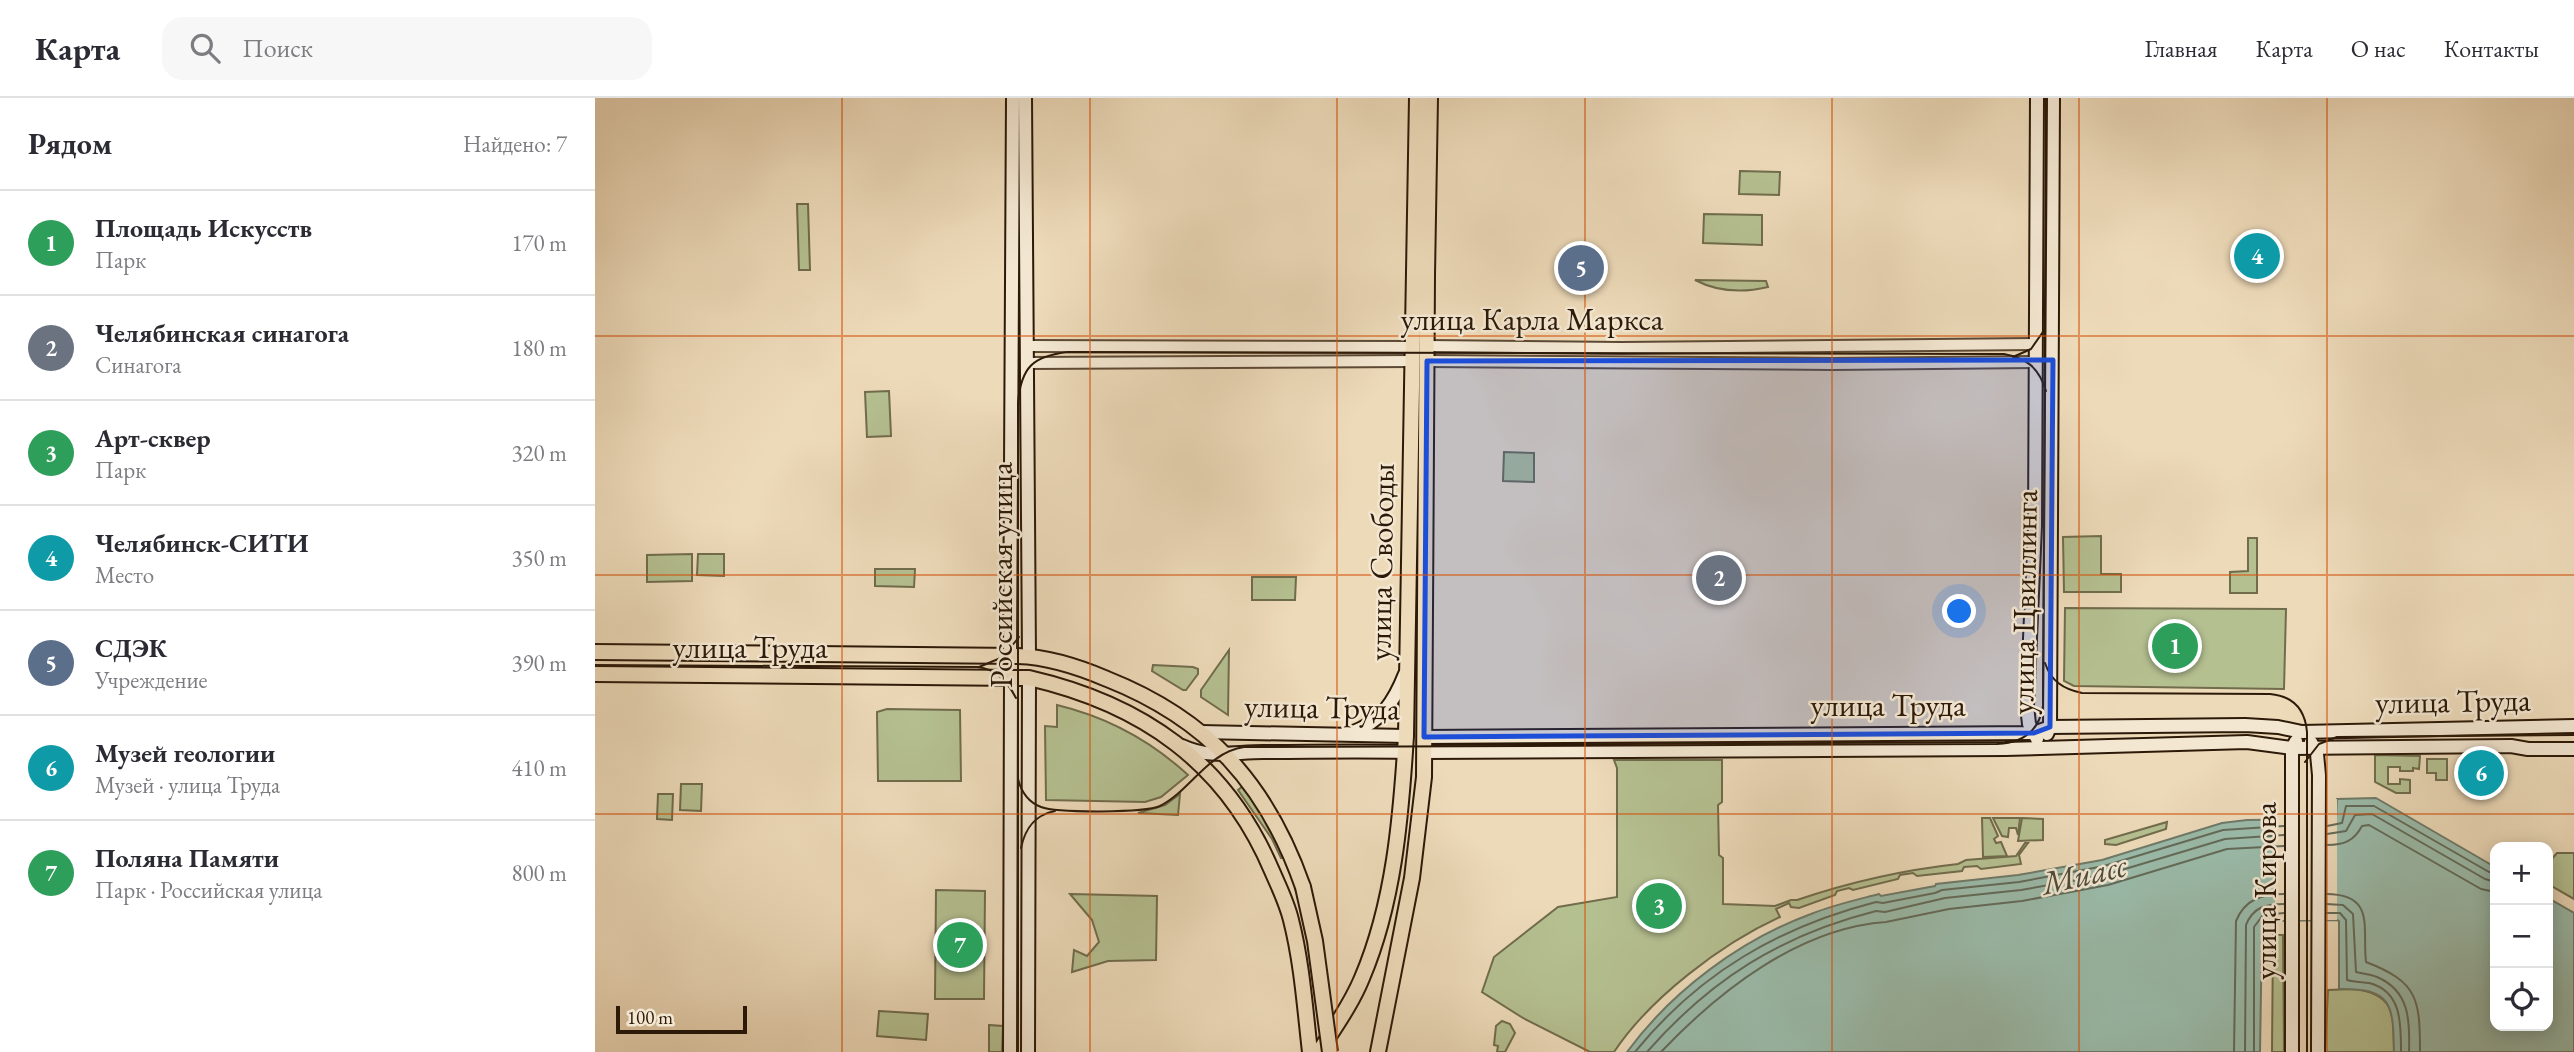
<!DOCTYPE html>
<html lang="ru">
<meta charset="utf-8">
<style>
body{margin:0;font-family:"EB Garamond",serif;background:#f7f7f7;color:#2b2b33}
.controls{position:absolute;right:21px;bottom:21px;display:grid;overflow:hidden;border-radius:14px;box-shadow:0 4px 18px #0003}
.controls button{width:63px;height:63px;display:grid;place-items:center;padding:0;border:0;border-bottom:2px solid #e1e1e2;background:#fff;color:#2b2b33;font:35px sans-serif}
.scale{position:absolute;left:21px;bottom:18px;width:131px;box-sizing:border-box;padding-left:7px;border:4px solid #2c1908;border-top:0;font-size:19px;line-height:24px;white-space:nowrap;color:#2c1908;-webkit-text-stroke:5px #f3e7d2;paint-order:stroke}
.you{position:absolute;left:1365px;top:514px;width:24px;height:24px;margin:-18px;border:5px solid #fff;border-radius:50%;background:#1a73e8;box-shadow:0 0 0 10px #1a73e833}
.badge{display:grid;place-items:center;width:46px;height:46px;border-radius:50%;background:#8f2418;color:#fff;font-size:23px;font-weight:700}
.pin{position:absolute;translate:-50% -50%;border:4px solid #fff;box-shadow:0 2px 7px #0006}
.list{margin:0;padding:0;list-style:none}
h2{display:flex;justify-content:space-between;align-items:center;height:91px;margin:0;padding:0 28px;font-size:30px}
h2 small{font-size:23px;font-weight:400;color:#7c7c81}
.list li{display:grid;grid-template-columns:46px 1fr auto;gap:21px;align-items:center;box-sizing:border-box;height:105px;padding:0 28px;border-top:2px solid #e1e1e2}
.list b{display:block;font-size:26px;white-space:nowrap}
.list p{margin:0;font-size:23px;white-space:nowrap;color:#7c7c81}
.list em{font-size:23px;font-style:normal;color:#7c7c81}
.icon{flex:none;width:38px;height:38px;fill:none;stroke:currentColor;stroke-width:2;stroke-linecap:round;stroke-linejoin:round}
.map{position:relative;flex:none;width:1979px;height:954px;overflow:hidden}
header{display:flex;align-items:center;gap:42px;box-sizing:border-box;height:98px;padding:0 35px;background:#fff;border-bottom:2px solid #e1e1e2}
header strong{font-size:33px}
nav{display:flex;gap:38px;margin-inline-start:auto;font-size:24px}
.search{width:490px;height:63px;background:#f7f7f7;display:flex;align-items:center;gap:18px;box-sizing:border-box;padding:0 24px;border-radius:21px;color:#7c7c81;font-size:26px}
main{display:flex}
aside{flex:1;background:#fff}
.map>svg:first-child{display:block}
.green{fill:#b5c091;stroke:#706c4c;stroke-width:2}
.water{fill:#9abbaa;stroke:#6e7a69;stroke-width:2}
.pier{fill:#eddab9}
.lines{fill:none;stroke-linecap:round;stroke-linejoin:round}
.shore{stroke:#636a59;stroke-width:2}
.tertiary-casing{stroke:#5c4934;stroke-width:14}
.secondary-casing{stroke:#2c1908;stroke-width:16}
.primary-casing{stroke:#2c1908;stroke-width:18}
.tertiary{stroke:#f3e7d2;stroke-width:10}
.secondary{stroke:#f3e7d2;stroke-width:12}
.primary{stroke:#eddab9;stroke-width:14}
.tram{stroke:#2c1908;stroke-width:2}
.primary-bridge-casing{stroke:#2c1908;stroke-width:18;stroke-linecap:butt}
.primary-bridge{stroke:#eddab9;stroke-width:14}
.marked{fill:#1d4ed8;fill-opacity:0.2;stroke:#1d4ed8;stroke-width:5;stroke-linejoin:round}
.grid{fill:none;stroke:#d5530c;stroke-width:2;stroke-opacity:0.55}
.labels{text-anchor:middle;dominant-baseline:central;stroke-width:5;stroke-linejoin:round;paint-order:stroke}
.street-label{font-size:32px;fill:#2c1908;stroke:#f3e7d2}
.water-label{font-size:33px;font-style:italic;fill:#4d4a39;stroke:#f3e7d2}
</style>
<header>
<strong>Карта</strong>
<div class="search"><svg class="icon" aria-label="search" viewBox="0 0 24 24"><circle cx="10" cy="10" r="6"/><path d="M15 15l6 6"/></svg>Поиск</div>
<nav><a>Главная</a><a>Карта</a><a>О нас</a><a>Контакты</a></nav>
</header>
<main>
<aside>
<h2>Рядом<small>Найдено: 7</small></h2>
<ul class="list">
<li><span class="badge" style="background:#2e9e5b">1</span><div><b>Площадь Искусств</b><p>Парк</p></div><em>170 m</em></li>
<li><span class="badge" style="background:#6b7280">2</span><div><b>Челябинская синагога</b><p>Синагога</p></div><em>180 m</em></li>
<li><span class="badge" style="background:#2e9e5b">3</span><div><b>Арт-сквер</b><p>Парк</p></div><em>320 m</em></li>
<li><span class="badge" style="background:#0f9aa8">4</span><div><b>Челябинск-СИТИ</b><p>Место</p></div><em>350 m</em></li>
<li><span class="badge" style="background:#5c6f8a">5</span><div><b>СДЭК</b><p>Учреждение</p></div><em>390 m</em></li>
<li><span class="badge" style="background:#0f9aa8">6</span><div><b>Музей геологии</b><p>Музей · улица Труда</p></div><em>410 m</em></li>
<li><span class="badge" style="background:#2e9e5b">7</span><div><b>Поляна Памяти</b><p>Парк · Российская улица</p></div><em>800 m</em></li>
</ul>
</aside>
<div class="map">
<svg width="1979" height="954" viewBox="0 0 1979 954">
<rect width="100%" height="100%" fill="#eddab9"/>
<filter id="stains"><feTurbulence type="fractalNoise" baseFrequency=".00286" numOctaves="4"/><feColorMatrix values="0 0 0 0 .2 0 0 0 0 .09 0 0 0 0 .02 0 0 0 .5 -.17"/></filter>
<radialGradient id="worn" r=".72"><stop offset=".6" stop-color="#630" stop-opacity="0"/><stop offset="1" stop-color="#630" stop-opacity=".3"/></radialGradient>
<g class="green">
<path d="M1145,73L1185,74L1184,97L1144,96Z"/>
<path d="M202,106H213L215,172H204Z"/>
<path d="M1109,116L1167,117V147L1108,145Z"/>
<path d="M1100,182L1171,183L1173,189C1148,195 1123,194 1100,182Z"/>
<path d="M294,293L296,338L272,339L270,294Z"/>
<path d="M909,354L939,355V384L908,383Z"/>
<path d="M1506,438V476H1526V494H1469L1468,439Z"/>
<path d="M1653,440H1662V495H1635V474L1653,473Z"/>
<path d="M97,456V483L52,484V457Z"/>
<path d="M103,456H129V478L102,477Z"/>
<path d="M280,471H320L319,489L280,488Z"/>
<path d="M657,479H701L700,502H657Z"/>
<path d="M1470,510L1691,511L1689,591L1479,588L1469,583Z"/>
<path d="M634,552L633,617L606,599V592Z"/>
<path d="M558,567L598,569L603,571V576L591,592H588L557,573Z"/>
<path d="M462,607C512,619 555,642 593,677L566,699L550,704L451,702L450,628L462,629Z"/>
<path d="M292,611L365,612L366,683H283L282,614Z"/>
<path d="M1780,657L1825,658L1824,671L1818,670V673H1805V669H1793V686H1805V681L1815,682V695H1801L1780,684Z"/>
<path d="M1832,661H1852V682H1841V675H1832Z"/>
<path d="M1019,662H1127V704L1123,707L1124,757L1128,760V806L1180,808L1196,802H1202C1255,784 1308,772 1363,766L1371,762L1421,758L1430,745H1433L1424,757L1426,766L1386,771L1382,768L1369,769L1367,773L1322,778L1318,775L1305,777L1303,781L1258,792L1254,790L1242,793L1240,797L1204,810L1196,809L1194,805L1181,811L1185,819C1126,846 1055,900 1019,954H995L928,920L887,894L899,859L963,809L1022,799V670Z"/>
<path d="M86,686H107L106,713L85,712Z"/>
<path d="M648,688L663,708L690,759L686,760L677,741L643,692Z"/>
<path d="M63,696H78L77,722L62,721Z"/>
<path d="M585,696L583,717L543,715L570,707Z"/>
<path d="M1387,720H1395L1403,738L1399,741L1401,745L1406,744L1412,758L1388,759Z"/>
<path d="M1398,720H1425L1423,737L1421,730H1414L1413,739L1407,738Z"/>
<path d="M1427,720L1448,721V742L1423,743Z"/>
<path d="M1572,724L1571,731L1521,747L1510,746V742Z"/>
<path d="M1962,755H1979V801L1953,786V765Z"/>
<path d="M341,792L390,793L389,901H340Z"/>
<path d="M475,796L562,798L561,862L513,863L477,874L479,852L492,858L504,844L497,822Z"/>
<path d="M1678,837H1688L1689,954H1677Z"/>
<path d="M1759,891C1802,896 1798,919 1799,954H1730L1733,892Z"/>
<path d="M284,913L333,916L331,942L282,938Z"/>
<path d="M907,923L915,926L920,935L910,954H902L903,948L899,947L901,928Z"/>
<path d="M394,927L408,928L407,954H394Z"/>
</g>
<path class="water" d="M1781,700L1900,769V928H1953V800L1979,815V954H1799C1798,907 1798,890 1744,891V823L1742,822L1675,823L1667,829L1665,954H1032C1077,893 1145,842 1216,816C1238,807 1261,802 1284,796L1286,798L1340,788L1341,786L1423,777L1507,762L1627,725L1652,722L1741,721L1742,701Z"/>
<path class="pier" d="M1738,701H1742V822H1680V718L1738,717Z"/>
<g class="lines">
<g class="shore">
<path d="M1732,728L1747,725L1751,708H1779L1894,774L1900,775"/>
<path d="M1732,736L1751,733L1760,717L1777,716L1890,781L1900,784"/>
<path d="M1732,747C1749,747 1759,743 1767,728L1774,727L1886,791L1900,794"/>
<path d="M1731,796C1781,796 1767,830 1771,864C1823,884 1825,901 1825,954"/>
<path d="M1731,806L1748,807L1758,816L1761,874C1768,876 1775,876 1782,879C1815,893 1815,923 1814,954"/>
<path d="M1731,815H1745L1751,822L1752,882C1759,884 1767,884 1774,885C1807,893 1806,926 1806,954"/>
<path d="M1040,954C1104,875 1184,829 1281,804L1288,805L1340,795L1347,792L1424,784L1509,768L1628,732L1689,728"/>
<path d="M1052,954C1116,881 1186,837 1281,813L1290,814L1350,800L1426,792L1510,777L1630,741L1689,737"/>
<path d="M1066,954C1124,893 1204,830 1291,824L1354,811L1427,803L1513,787L1632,751L1689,748"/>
<path d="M1639,954L1641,823C1650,801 1667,796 1689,796"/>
<path d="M1650,954L1651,827C1658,809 1671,806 1689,806"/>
<path d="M1659,954V829L1668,817L1689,815"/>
</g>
<defs>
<g id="tertiary">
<path d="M432,248L818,249"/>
<path d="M832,248L1026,250L1441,246"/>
<path d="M832,263L1237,266L1441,264"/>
<path d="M432,265L818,263"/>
</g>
<g id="secondary">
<path d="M430,0L434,558"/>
<path d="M1442,0L1440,428L1432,608L1434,626L1442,641"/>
<path d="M415,557L418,0"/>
<path d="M606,634L811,638"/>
<path d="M756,635C786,624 799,604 810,576"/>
<path d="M1452,636L1455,629L1458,0"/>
<path d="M829,639L1439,635L1455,629L1650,627L1683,629L1707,634L1979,628"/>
<path d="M1716,644L1722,656L1724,677L1723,954"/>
<path d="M587,648C614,661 639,654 668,654C715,654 762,653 810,654"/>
<path d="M829,654L1410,651L1652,644L1697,650L1916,648L1933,651H1979"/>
<path d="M415,954L416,580"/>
<path d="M433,954L434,580"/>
<path d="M1697,954V650L1701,643"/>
</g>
<g id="primary">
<path d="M0,554L423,558C453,559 484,569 512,581C613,621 672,686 708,789"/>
<path d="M0,576L434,580C547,606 631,664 677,773C684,789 692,805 696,822C707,865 710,911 715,954"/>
<path d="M724,954C739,930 756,907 767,880C799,805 806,719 811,638L822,0"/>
<path d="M783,954L817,780L829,679L832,177L835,0"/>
</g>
</defs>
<use href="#tertiary" class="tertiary-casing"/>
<use href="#secondary" class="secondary-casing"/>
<use href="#primary" class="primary-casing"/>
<use href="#tertiary" class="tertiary"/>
<use href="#secondary" class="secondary"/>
<use href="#primary" class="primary"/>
<g class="tram">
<path d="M1418,259L1436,251L1450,231"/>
<path d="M1450,565C1456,583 1468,591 1487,595L1675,596C1698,598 1710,611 1712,634V954"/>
<path d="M0,567L384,569L408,559L424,539"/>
<path d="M382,569C402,571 412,583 421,600"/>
<path d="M1710,664L1724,646L1742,639L1979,637"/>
<path d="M423,681C426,693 433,704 446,709C462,715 550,715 565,708C595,693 613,654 649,649L1402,646C1428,645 1444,633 1448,608L1452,0"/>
<path d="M426,750C430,731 439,717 460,713"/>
<path d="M423,954V305C426,269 438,258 473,254L1409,256C1432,260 1444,270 1451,293"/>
</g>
<defs>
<path id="primary-bridge" d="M708,789L720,843L735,954"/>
</defs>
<use href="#primary-bridge" class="primary-bridge-casing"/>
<use href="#primary-bridge" class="primary-bridge"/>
</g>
<path class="marked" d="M1458,262L1455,629L1439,635L829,639L832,263Z"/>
<path class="grid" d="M247,0V954M495,0V954M742,0V954M990,0V954M1237,0V954M1484,0V954M1732,0V954M0,238H1979M0,477H1979M0,716H1979"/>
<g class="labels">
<g class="street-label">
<text x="937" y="221">улица Карла Маркса</text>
<text transform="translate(786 464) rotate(-89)">улица Свободы</text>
<text transform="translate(406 477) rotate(-90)">Российская улица</text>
<text transform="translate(1429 504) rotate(-89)">улица Цвиллинга</text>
<text x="155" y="549">улица Труда</text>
<text transform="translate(1858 603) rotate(-1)">улица Труда</text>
<text x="1293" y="607">улица Труда</text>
<text transform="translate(727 609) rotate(1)">улица Труда</text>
<text transform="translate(1670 793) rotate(-90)">улица Кирова</text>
</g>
<g class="water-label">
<text transform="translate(1489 776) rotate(-13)">Миасс</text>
</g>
</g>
<rect width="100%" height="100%" filter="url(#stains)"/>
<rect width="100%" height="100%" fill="url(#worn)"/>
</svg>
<div class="controls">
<button>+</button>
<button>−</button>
<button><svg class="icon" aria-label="locate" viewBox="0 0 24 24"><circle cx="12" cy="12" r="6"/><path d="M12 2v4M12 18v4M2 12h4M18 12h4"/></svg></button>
</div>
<div class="scale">100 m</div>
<div class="you"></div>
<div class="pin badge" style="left:1580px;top:548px;background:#2e9e5b">1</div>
<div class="pin badge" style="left:1124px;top:480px;background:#6b7280">2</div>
<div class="pin badge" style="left:1064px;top:808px;background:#2e9e5b">3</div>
<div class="pin badge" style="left:1662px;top:158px;background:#0f9aa8">4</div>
<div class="pin badge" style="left:986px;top:170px;background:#5c6f8a">5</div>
<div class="pin badge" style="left:1886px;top:675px;background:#0f9aa8">6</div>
<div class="pin badge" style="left:365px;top:847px;background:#2e9e5b">7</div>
</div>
</main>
